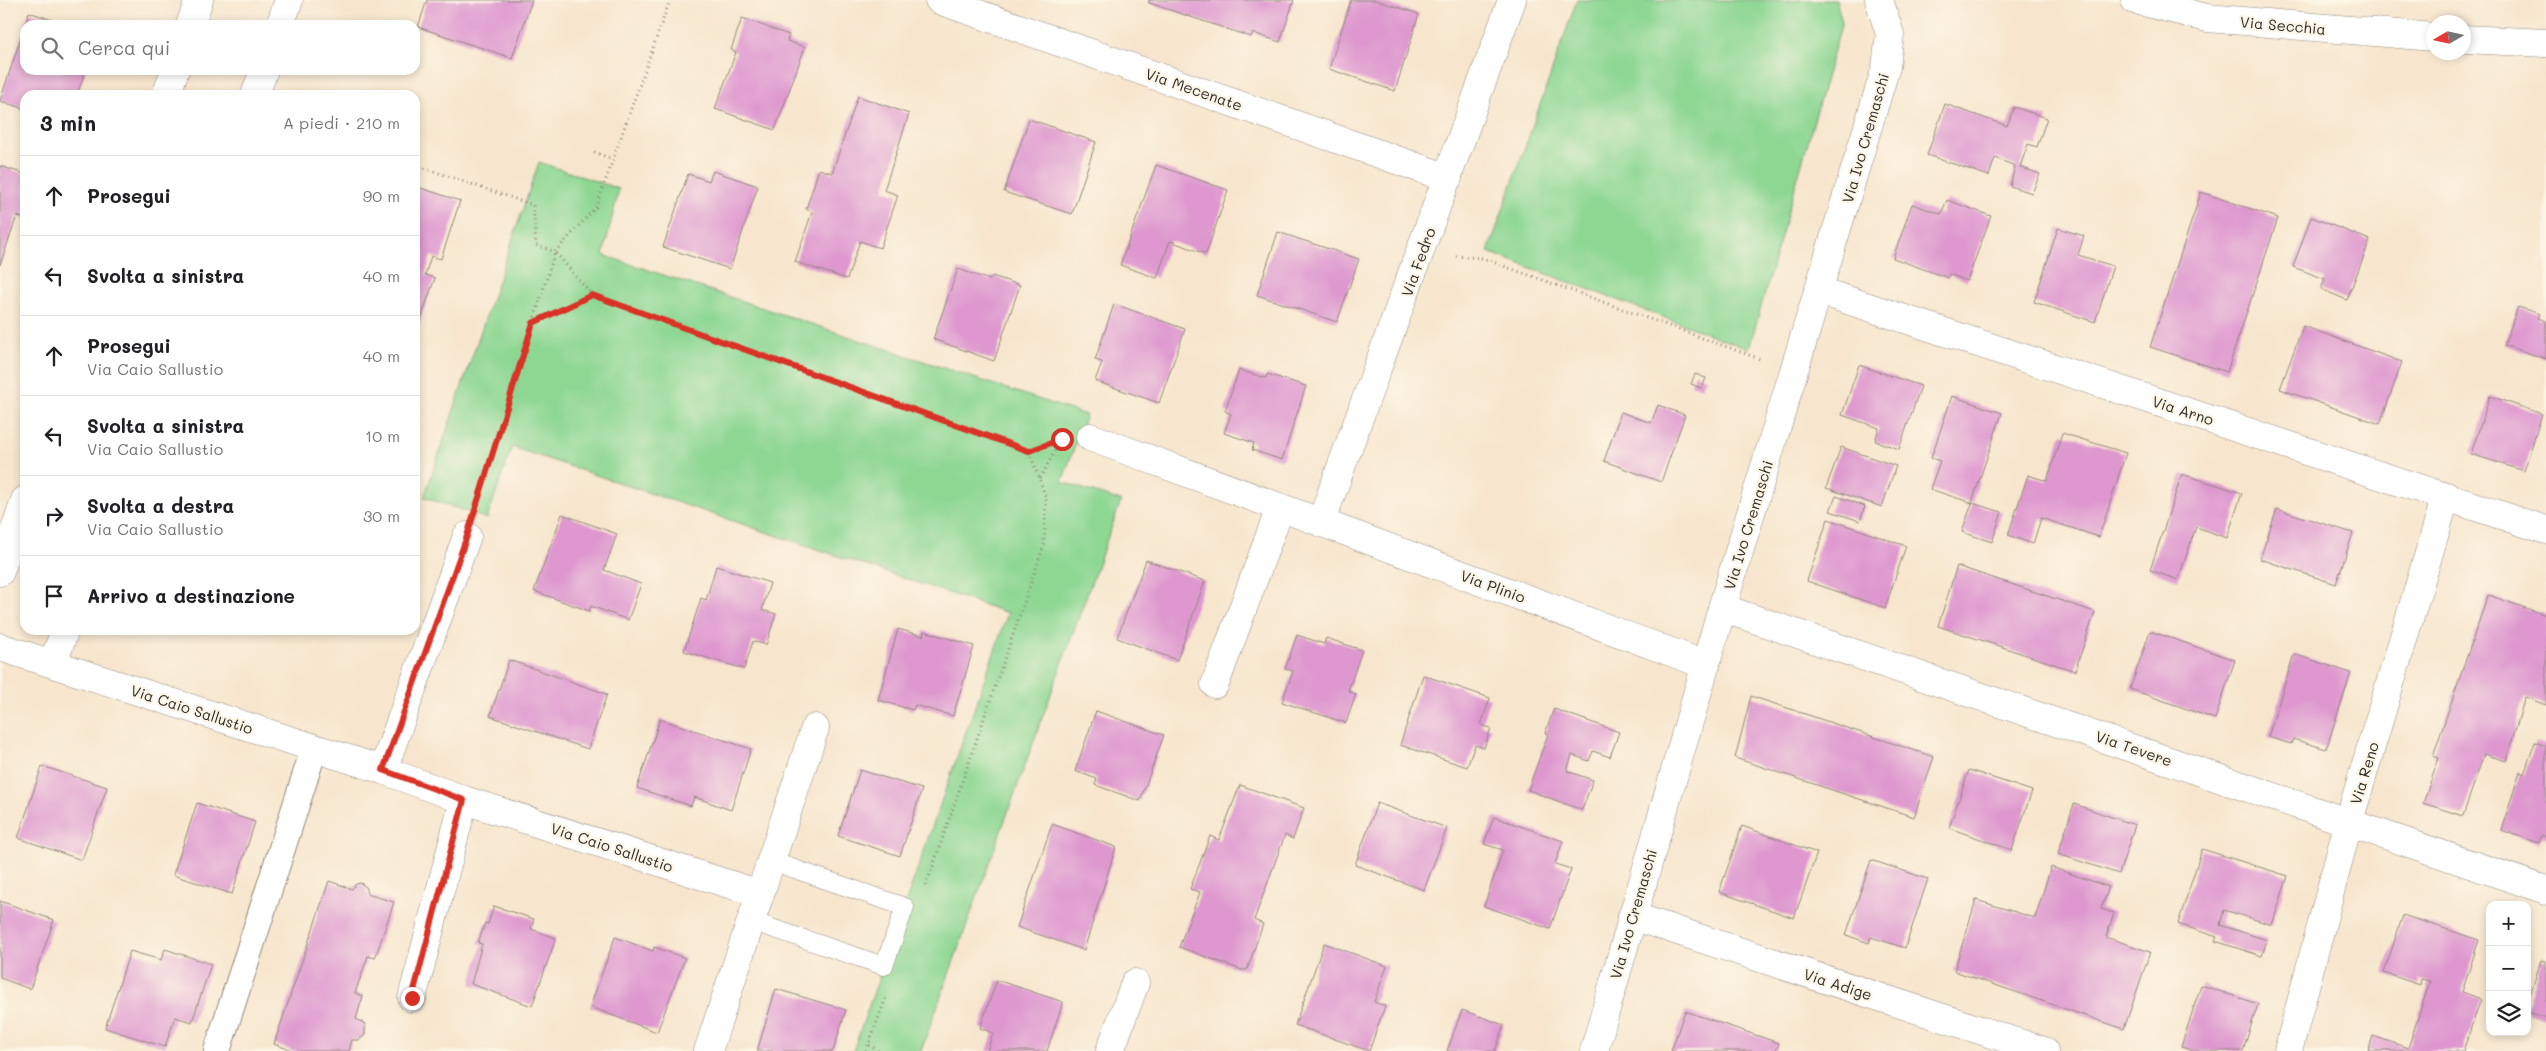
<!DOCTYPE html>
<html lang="it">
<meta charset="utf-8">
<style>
body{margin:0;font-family:Mali,sans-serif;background:#f6f6f6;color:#202124}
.controls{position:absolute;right:15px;bottom:15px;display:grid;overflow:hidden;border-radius:10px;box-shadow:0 2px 8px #0003}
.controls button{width:45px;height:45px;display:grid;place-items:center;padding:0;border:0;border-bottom:1px solid #e0e0e0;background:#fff;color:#202124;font:25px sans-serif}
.compass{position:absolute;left:2426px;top:15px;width:45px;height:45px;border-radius:50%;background:#fff;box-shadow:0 2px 8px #0003;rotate:261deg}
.stop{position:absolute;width:15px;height:15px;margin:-11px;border:4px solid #d93025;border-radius:50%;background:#fff}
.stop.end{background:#d93025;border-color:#fff;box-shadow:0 1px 5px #0008}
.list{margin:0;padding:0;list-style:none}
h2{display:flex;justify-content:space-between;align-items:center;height:65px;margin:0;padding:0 20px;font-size:21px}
h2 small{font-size:16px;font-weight:400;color:#757577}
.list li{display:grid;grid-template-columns:32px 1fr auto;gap:15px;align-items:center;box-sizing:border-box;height:80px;padding:0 20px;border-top:1px solid #e0e0e0}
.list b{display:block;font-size:19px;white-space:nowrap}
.list p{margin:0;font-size:16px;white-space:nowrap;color:#757577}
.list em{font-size:16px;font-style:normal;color:#757577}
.icon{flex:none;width:28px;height:28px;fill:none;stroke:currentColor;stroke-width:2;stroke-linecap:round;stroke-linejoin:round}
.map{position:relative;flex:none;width:2546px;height:1051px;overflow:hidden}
.search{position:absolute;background:#fff;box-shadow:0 2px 8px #0003;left:20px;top:20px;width:400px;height:55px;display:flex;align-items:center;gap:12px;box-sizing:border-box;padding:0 18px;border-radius:15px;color:#757577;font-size:19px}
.panel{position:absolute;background:#fff;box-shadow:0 2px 8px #0003;left:20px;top:90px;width:400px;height:545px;border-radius:15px}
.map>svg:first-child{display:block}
.green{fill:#8dd793;stroke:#5c815f}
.building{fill:#de98cf}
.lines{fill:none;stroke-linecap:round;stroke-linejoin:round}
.service-casing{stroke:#91887c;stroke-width:19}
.pedestrian-casing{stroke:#91887c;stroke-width:28}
.minor-casing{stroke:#91887c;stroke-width:29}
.primary-casing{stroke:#91887c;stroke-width:29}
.path{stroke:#91887c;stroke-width:3;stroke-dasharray:1 4;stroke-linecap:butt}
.service{stroke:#fff;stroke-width:18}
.pedestrian{stroke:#fff;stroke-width:26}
.minor{stroke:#fff;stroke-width:28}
.primary{stroke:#fff;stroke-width:28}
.route{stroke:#d93025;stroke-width:6}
.labels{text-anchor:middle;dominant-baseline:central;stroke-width:4.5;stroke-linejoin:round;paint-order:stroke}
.street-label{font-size:15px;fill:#2b2b2b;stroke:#fcf5e5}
</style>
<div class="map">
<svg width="2546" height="1051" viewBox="0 0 2546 1051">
<rect width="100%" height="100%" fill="#fcf5e5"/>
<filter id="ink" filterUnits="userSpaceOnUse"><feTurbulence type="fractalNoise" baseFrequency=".02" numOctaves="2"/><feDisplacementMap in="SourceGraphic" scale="10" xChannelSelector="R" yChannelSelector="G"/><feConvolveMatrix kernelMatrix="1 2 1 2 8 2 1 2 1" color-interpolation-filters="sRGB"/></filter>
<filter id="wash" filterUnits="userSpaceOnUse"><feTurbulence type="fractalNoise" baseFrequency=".0096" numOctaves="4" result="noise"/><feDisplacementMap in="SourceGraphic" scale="20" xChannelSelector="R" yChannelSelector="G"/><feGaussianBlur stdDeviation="1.12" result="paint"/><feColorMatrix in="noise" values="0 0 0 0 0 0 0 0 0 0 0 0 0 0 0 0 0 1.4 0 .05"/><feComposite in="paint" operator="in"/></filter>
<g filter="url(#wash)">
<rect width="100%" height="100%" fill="#f7e6cd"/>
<g class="green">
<path d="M1577,0H1836L1842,22L1749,349L1488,252Z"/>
<path d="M539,162L619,189L603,255L1086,415L1062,482L1121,501L921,1051H853L1008,613L512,447L487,519L424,497Z"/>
</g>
<g id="blocks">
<g class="building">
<path d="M427,0H532L512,58L418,27Z"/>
<path d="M1149,0H1294L1280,42L1253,33L1251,37L1149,3Z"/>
<path d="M1351,0H1375L1419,14L1395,91L1329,69Z"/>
<path d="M29,12L67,25H25Z"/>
<path d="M742,18L789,35L787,41L805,47L775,130L715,109L736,52L731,50Z"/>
<path d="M25,25V70H86L77,95H25V109L0,101Z"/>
<path d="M858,96L909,114L884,190L898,195L880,248L860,241L847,279L795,262L812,212L806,209L819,169L832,173Z"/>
<path d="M1945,104L2007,126L2014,107L2047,118L2037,147L2028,144L2020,167L2040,174L2032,193L2010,186L2015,166L1995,158L1989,176L1927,155Z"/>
<path d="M1029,119L1096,142L1072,214L1004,192Z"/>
<path d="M1156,165L1228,190L1206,254L1170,241L1157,278L1120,265Z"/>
<path d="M0,166L25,174V219L17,216L0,265Z"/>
<path d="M713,171L758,186L730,269L663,247L688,174L709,181Z"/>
<path d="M415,186L460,201L441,259L431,256L425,275L435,278L415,336Z"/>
<path d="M2201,192L2278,218L2227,372L2150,347Z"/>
<path d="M1947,200L1991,216L1967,281L1949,274L1948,278L1893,258L1912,204L1941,214Z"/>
<path d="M2311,217L2370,240L2347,300L2321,289L2325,279L2293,267Z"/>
<path d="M2058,228L2084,236L2078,255L2113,266L2095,322L2034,302Z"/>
<path d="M1278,232L1359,259L1337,322L1257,295Z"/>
<path d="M958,269L990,280L992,276L1020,285L994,361L933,339Z"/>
<path d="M1114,304L1185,329L1159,403L1095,381L1102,362L1095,360Z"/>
<path d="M2518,307L2540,314L2538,318L2546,321V359L2504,345Z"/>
<path d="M2303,326L2402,362L2380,424L2280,389Z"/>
<path d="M1859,365L1921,386L1899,449L1875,441L1879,428L1842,415Z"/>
<path d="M1239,370L1266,378L1267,374L1306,386L1282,460L1252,450L1254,443L1224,433L1231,414L1225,411Z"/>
<path d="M1695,374L1706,378L1702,388L1691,384Z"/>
<path d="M1952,396L2002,413L1974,496L1972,503L2002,512L1992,542L1962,532L1972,503L1930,489L1940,461L1931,458Z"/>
<path d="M2490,396L2542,414L2524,471L2471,454Z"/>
<path d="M1658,405L1685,415L1661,482L1604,461L1621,412L1651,423Z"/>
<path d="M2062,433L2126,453L2099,537L2041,518L2033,544L2008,535L2028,475L2047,481Z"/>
<path d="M1841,447L1896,466L1882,507L1826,488Z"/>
<path d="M2182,474L2242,493L2227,538L2196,527L2178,580L2150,570Z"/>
<path d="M1836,496L1865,506L1860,521L1830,511Z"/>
<path d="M2277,509L2353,533L2336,584L2260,559Z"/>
<path d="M562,514L617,534L604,570L641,584L628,620L591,606L589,611L534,591Z"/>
<path d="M1828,519L1906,546L1885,608L1807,581Z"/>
<path d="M1146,560L1205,581L1177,660L1117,638Z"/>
<path d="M716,566L770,583L762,610L776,614L766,645L753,641L744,669L684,651L701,598L706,600Z"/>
<path d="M1957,566L2095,612L2075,671L1938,626Z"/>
<path d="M2488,595L2546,615V705L2525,697L2506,761L2484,754L2463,816L2423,803L2439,758L2433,756Z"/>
<path d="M898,629L923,636L924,631L974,646L953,716L915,705L913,710L878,700Z"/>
<path d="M2150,631L2235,660L2215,719L2130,689Z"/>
<path d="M1297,635L1324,644L1326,638L1362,650L1348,691L1356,694L1346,723L1282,702L1293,671L1285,669Z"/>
<path d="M2294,654L2351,673L2326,749L2293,739L2291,744L2268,737Z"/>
<path d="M509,660L607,694L588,749L490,716Z"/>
<path d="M1423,675L1490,698L1481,725L1491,728L1484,748L1475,745L1467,767L1400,745Z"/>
<path d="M1751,696L1934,757L1914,817L1735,758Z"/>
<path d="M1554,709L1619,732L1610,757L1593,751L1589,761L1572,755L1567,771L1593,780L1582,810L1528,790L1548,734L1545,733Z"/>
<path d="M1096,711L1164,735L1140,801L1095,785L1097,779L1075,771Z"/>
<path d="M660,719L751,749L731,810L694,797L691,806L637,788Z"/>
<path d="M2535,742L2546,746V837L2542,835L2539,843L2501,830L2520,772L2524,774Z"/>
<path d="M42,766L107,787L82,860L18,838Z"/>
<path d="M860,770L922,789L900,856L838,836Z"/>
<path d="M1969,770L2032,791L2012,850L1949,828Z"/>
<path d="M1240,785L1304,808L1293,839L1285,835L1254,920L1263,924L1247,970H1242L1179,947L1200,892L1190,889L1210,836L1219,840Z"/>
<path d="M197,803L255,822L232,894L173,875Z"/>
<path d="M1377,803L1447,828L1424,890L1355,865Z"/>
<path d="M2074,804L2135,825L2119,874L2058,854Z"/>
<path d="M1494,817L1563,841L1555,864L1571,869L1550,929L1484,906L1503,850L1484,844Z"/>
<path d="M1052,824L1116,847L1084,950L1017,927Z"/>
<path d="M1742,826L1817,853L1794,918L1719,892Z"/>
<path d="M2202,849L2288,876L2272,925L2224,910L2220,925L2267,940L2262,956L2215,941L2217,937L2178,924Z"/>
<path d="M1871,860L1928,879L1905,948L1871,937L1869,943L1846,935Z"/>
<path d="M2051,867L2109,887L2101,909L2114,913L2106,937L2150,952L2124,1029L1954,971L1976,900L2035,918Z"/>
<path d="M329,881L352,889L356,884L361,883L367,888V894L394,902L375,958L368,956L355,993L363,996L356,1019L365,1024V1035L359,1040H352L349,1051H293L274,1044Z"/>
<path d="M0,901L54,920L30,989L0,978Z"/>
<path d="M494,906L534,919L531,929L556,938L532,1006L471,984L482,944L478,943L485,923L488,924Z"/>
<path d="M2403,915L2479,940L2462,992L2481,999L2463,1051H2368L2373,1036L2408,1048L2430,981L2421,979L2420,985L2384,973Z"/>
<path d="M615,937L653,951L654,947L685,958L657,1032L590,1007Z"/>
<path d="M1324,943L1387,966L1374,1002L1385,1006L1369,1051L1295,1025Z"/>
<path d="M165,949L211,964L192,1022L175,1017L165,1047L105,1028L130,951L161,960Z"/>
<path d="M2541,960L2546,961V1018L2527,1012V1005Z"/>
<path d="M997,980L1063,1002L1047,1051H987L993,1033L980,1028Z"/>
<path d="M2201,985L2258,1004L2243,1051H2194L2181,1047Z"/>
<path d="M776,989L846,1010L833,1051H757Z"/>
<path d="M1462,1010L1504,1025L1495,1051H1447Z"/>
<path d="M1685,1011L1779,1043L1776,1051H1671Z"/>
</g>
</g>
</g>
<g filter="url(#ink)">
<use href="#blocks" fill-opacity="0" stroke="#91887c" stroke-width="1"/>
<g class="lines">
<defs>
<path id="service" d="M751,921L884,966L905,907L771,861"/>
<path id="pedestrian" d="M217,1051L314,749"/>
<g id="minor">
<path d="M939,0L1448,178"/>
<path d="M190,25L199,0"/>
<path d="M280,25L289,0"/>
<path d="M166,95L175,70"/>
<path d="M255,95L264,70"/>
<path d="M1820,291L2546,530"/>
<path d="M1090,437L1706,665"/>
<path d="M1321,522L1512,0"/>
<path d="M0,572L25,500"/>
<path d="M1722,608L2546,890"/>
<path d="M0,647L383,770L464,800L760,894"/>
<path d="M53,663L65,630"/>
<path d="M1215,684L1280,508"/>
<path d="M383,770L467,536"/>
<path d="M1632,916L2044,1051"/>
<path d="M412,998L464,800"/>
<path d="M708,1051L815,728"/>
<path d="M1110,1051L1135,983"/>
<path d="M1594,1051L1722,608L1886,67L1890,34L1879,0"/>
<path d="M2288,1051L2349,821L2446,496"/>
</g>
<g id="primary">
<path d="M2135,0L2207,18L2434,37"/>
<path d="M2464,39L2546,43"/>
</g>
</defs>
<use href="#service" class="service-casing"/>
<use href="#pedestrian" class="pedestrian-casing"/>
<use href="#minor" class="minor-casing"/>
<use href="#primary" class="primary-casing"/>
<g class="path">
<path d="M594,152L612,159"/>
<path d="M415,165L533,205L536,245L555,252L596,207L670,0"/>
<path d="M1456,256L1482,258L1760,359"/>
<path d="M533,322L555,252L592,295"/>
<path d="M1029,451L1057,441"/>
<path d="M1040,478L1056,449"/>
<path d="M477,504L533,323L592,295L1029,451L1046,498L1044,545L926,886"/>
<path d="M869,1045L878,1051"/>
<path d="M866,1051L887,995"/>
</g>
<use href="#service" class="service"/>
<use href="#pedestrian" class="pedestrian"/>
<use href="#minor" class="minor"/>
<use href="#primary" class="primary"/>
</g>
</g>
<g class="lines" filter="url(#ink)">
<path class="route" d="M412,998L464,800L383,770L467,536L533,323L592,295L1029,451L1062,439"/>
</g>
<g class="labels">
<g class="street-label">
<text transform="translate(2283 25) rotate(5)">Via Secchia</text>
<text transform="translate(1194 89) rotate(19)">Via Mecenate</text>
<text transform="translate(1865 138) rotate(-74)">Via Ivo Cremaschi</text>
<text transform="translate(1418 262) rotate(-70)">Via Fedro</text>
<text transform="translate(2183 410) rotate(18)">Via Arno</text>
<text transform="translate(1748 525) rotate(-73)">Via Ivo Cremaschi</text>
<text transform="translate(1493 586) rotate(20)">Via Plinio</text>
<text transform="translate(192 709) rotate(18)">Via Caio Sallustio</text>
<text transform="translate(2134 748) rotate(19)">Via Tevere</text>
<text transform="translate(2364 773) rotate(-73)">Via Reno</text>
<text transform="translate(612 847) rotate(18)">Via Caio Sallustio</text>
<text transform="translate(1633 914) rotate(-74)">Via Ivo Cremaschi</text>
<text transform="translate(1838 984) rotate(18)">Via Adige</text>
</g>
</g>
</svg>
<div class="controls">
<button>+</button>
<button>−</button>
<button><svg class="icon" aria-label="layers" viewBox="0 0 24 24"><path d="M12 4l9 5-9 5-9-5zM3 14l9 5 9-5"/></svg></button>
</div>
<svg class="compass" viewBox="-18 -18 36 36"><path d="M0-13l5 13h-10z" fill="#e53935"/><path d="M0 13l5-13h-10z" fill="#757577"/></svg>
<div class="stop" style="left:1062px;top:439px"></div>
<div class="stop end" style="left:412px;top:998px"></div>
<div class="search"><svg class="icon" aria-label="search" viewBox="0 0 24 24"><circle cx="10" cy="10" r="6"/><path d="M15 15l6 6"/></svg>Cerca qui</div>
<section class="panel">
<h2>3 min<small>A piedi · 210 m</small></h2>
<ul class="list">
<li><svg class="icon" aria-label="ahead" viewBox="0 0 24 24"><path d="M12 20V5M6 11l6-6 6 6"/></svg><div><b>Prosegui</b></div><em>90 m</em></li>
<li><svg class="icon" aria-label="left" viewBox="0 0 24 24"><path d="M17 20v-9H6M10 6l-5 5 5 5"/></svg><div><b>Svolta a sinistra</b></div><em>40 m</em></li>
<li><svg class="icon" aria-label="ahead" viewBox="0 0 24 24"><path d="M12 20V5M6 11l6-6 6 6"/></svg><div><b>Prosegui</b><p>Via Caio Sallustio</p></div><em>40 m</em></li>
<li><svg class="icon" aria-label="left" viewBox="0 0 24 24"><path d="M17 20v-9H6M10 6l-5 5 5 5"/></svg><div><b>Svolta a sinistra</b><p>Via Caio Sallustio</p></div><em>10 m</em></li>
<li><svg class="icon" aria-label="right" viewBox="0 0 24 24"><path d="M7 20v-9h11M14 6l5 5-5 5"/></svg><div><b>Svolta a destra</b><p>Via Caio Sallustio</p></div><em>30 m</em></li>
<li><svg class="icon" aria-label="arrive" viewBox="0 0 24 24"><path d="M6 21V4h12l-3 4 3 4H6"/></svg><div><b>Arrivo a destinazione</b></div></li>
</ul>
</section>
</div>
